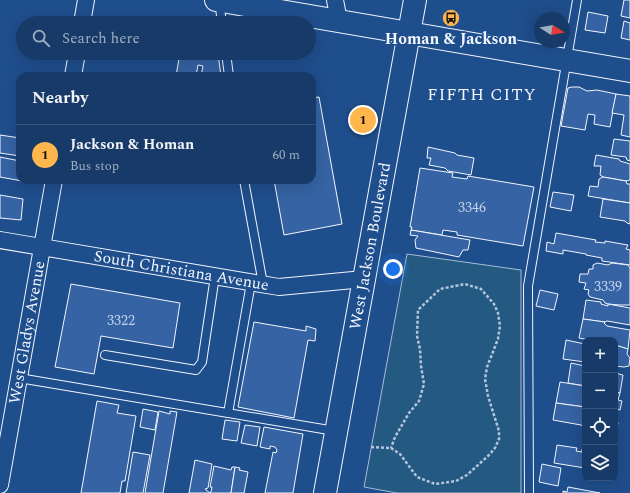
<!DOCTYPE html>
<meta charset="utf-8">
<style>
body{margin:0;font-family:Spectral,serif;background:#20416f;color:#f1f3f6}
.controls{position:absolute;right:12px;bottom:12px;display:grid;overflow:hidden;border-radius:8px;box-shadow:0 4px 16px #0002}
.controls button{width:36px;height:36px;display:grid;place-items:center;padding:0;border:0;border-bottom:1px solid #36547d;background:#173a69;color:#f1f3f6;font:20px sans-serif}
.compass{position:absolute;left:534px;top:12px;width:36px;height:36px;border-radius:50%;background:#173a69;box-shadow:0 4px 16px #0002;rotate:101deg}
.you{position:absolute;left:393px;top:269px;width:14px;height:14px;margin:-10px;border:3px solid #fff;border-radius:50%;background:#1a73e8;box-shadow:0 0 0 6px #1a73e833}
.badge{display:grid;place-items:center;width:26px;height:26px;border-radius:50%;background:#ffb74d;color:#111;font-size:13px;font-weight:700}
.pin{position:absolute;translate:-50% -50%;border:2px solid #fff;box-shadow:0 1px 4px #0006}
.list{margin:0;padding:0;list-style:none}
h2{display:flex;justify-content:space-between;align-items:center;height:52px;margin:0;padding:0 16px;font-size:17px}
h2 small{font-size:13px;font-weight:400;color:#9eadc0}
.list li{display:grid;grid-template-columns:26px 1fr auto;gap:12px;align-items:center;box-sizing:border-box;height:60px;padding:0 16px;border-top:1px solid #36547d}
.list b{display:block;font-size:15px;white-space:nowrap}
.list p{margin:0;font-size:13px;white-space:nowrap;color:#9eadc0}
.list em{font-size:13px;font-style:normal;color:#9eadc0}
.icon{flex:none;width:22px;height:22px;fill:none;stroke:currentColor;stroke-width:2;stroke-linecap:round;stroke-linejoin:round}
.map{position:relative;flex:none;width:630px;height:493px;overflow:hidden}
.search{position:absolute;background:#173a69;box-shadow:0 4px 16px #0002;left:16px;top:16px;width:300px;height:44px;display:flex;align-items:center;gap:10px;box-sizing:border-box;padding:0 14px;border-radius:22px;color:#9eadc0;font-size:15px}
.panel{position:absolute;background:#173a69;box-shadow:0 4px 16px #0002;left:16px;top:72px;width:300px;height:112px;border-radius:12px}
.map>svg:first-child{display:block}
.green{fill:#245a82;stroke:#a8bbd7}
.building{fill:#3563a3;stroke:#f2f6ff}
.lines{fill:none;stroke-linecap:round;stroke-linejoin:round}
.lane-casing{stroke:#f2f6ff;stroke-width:10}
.street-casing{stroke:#f2f6ff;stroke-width:18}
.secondary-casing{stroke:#f2f6ff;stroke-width:24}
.path{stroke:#b3c4dc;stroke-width:2.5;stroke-dasharray:3 2;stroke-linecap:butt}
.lane{stroke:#1f4e8c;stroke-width:8}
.street{stroke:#1f4e8c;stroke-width:16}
.secondary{stroke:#1f4e8c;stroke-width:22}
.labels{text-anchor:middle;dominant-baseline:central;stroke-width:3;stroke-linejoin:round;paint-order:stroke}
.number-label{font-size:14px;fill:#c3d1e8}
.poi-label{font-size:16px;font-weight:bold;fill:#f2f6ff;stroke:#1f4e8c}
.street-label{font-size:16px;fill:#f2f6ff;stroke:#1f4e8c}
.neighbourhood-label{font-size:17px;letter-spacing:1px;fill:#f2f6ff;stroke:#1f4e8c}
</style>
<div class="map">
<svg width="630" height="493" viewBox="0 0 630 493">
<rect width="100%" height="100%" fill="#1f4e8c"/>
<path class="green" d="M407,254L521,270V493H397L364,487Z"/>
<g class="building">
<path d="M624,0H630V18L621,16Z"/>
<path d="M588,12L608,16L605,33L585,30Z"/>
<path d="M624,21L630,23V40L621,38Z"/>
<path d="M180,53H214L218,54L221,76H201L203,66L198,65L196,76H176Z"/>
<path d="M572,87H579L587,91L597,90L616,94L610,127L594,124L595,115L588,114L585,130L561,126L568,88Z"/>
<path d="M616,94L630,96V137L621,135L624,115L612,113Z"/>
<path d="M319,97L342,224L284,235L274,180H312V98Z"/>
<path d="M0,135L20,138V156L0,153Z"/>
<path d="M614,139L630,141V161L627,160L626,157L611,155Z"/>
<path d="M428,147L455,153L457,155L474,158L471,175L448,171L445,168L429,165L431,158H427Z"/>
<path d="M596,155L619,159L620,161L630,164V180L626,181L603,177L600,175L601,166H594Z"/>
<path d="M0,157L20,161V180H28V182L0,177Z"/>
<path d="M420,168L453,173L452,177L467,179L468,176L534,187L523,246L457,235V232L443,230L442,235L411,230L412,227H410Z"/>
<path d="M603,177L626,181L627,184H630V203L588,196L590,186L598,187L599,179Z"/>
<path d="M553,192L574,195L571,211L550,207Z"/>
<path d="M0,195L23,199L21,220L0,218Z"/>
<path d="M603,199L630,203V224L627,223L625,221L600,217Z"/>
<path d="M411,230L470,240L468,250H463L459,257L416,248L415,240L418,236L410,235Z"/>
<path d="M556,233L596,240L595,242L605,243V241L628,245L626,249L630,250V265L602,261V258L586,255V254L563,250V254L546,251L547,242L554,244Z"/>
<path d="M597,263L608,265L612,263L628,265L630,268V305H620L608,304L605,303L603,300L590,297L588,294L589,290L584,289L586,283L579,282L580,274H588L589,269H593V265Z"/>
<path d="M71,284L180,303L173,348L101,336L94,374L55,367Z"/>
<path d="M540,290L558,294L554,310L536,306Z"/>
<path d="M586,300L601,302V304L608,306V304L630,308V325L607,321L605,322L583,319Z"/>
<path d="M583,319L605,322L604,323L607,326L630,330L628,349L615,345V340L595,339L594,340H589L579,338Z"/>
<path d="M254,322L306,331V326L316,329L315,341L308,340L294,418L238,407Z"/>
<path d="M566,340L585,344V362L563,359Z"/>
<path d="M615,345L628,349L627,354L630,358L629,366L624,367L615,366Z"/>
<path d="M571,363L585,366V386L568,383Z"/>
<path d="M615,373L623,375L620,393L615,392Z"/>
<path d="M560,382L585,386V407L556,403Z"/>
<path d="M615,392L620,393L618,400L622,401L620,410L615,409Z"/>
<path d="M97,401L119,405L117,413L136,416L125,481H122L120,493H81Z"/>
<path d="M556,403L585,407V427L581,425L553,420Z"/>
<path d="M143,409L158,412L155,430L140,427Z"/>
<path d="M159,411L170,414V411L177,412L163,493H145Z"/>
<path d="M615,412L617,413L616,420L618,423L617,428L615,429Z"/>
<path d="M225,420L240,422L237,441L222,439Z"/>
<path d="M245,425L260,427L257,446L241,443Z"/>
<path d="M264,427L303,434L293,493H265L273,452L276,453L277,450L275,447L270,446V449L260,447Z"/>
<path d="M557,445L577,448L576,451L582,452V449L585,450V468L554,463Z"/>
<path d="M133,452L150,455L143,493H126Z"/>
<path d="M195,460L212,464L208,488L205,489L210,493H189Z"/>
<path d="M542,464L561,468L558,486L539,482Z"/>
<path d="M214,466L231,470L232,467H235L231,493H210L211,492L212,487H210Z"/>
<path d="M235,467L240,468L239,470L248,472L244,493H231Z"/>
<path d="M568,487L600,493H563V491L567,492Z"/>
</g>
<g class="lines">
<defs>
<g id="lane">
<path d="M219,1L222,23"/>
<path d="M226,53L229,76"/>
<path d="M244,180L263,284"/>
<path d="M105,355L196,370L202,362L215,276"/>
<path d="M19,378L335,431"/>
<path d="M228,413L251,283"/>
<path d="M529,493L528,286L577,0"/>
</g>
<g id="street">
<path d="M335,0L339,21"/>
<path d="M82,23L86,0"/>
<path d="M73,76L77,53"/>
<path id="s1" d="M0,240L279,287L364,279"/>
<path id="s2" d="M0,485L54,180"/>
</g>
<g id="secondary">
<path d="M216,0L630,71"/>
<path id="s3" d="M325,493L415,0"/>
</g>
</defs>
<use href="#lane" class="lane-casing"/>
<use href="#street" class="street-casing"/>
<use href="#secondary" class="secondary-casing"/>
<path class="path" d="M371,447L391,448L400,454L417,477L435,484L456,481L467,475L489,455L495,448L499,439V431L488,396L485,379L487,367L498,339L500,326L498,313L494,304L481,289L465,284L440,289L418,310L417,336L420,349L421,366L424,384L419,401L409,413L395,437L391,448"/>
<use href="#lane" class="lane"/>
<use href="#street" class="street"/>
<use href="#secondary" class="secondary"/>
</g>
<defs>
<symbol id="bus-disc" viewBox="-11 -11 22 22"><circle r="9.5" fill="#ffb74d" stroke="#1f4e8c"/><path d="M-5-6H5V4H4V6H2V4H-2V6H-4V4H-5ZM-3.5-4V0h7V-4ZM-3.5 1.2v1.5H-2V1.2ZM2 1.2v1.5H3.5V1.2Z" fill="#111"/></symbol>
</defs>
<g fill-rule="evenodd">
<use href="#bus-disc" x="441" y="8" width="20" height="20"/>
</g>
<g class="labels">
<g class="number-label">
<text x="472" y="207">3346</text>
<text x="608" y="286">3339</text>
<text x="121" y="320">3322</text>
</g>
<g class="poi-label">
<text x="451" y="39">Homan &amp; Jackson</text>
</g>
<g class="street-label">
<text stroke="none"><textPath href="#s3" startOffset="251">West Jackson Boulevard</textPath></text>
<text stroke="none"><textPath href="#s1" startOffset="184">South Christiana Avenue</textPath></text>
<text stroke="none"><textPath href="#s2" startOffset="155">West Gladys Avenue</textPath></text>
</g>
<g class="neighbourhood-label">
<text x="482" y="95">FIFTH CITY</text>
</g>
</g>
</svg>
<div class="controls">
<button>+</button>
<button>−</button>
<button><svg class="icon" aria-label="locate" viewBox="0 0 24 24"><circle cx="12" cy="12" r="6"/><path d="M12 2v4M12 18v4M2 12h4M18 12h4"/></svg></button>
<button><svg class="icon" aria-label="layers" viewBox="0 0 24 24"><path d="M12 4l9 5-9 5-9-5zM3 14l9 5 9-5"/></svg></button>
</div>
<svg class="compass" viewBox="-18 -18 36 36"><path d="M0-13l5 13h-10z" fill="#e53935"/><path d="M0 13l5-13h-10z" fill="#9eadc0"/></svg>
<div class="you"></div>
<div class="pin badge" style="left:363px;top:120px">1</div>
<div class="search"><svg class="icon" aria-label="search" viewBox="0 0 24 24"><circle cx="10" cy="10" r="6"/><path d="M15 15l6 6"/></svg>Search here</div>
<section class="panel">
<h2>Nearby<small></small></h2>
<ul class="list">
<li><span class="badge">1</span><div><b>Jackson &amp; Homan</b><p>Bus stop</p></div><em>60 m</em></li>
</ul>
</section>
</div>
